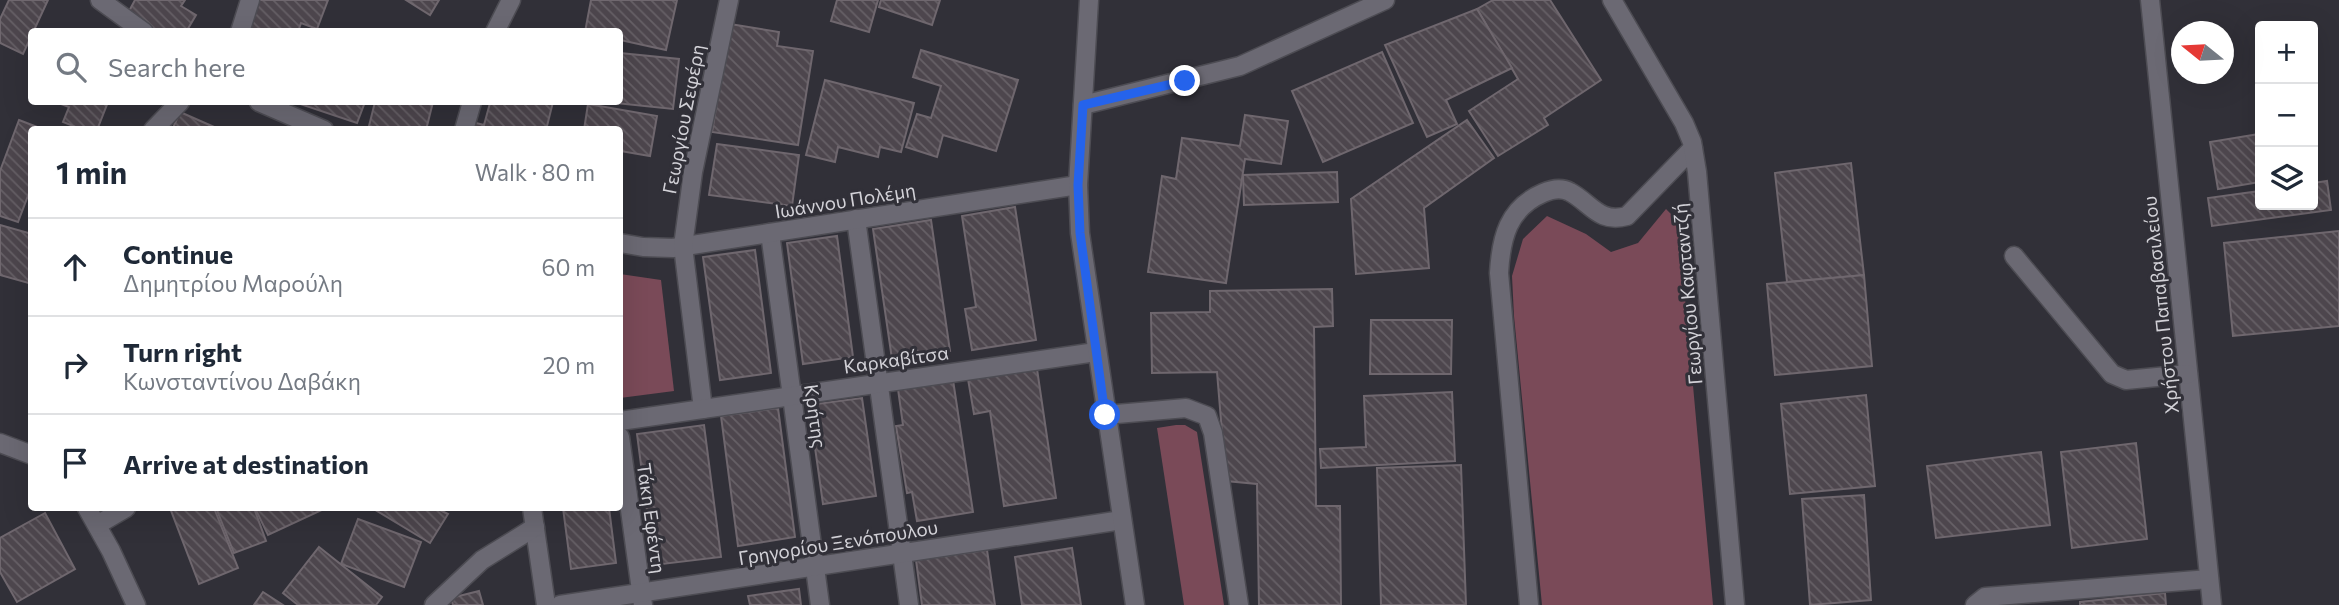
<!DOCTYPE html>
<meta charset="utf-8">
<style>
body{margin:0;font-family:Commissioner,sans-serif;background:#f2f2f3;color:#1f2937}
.controls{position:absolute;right:21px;top:21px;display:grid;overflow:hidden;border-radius:7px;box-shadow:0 7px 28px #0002}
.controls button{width:63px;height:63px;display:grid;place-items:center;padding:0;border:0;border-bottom:2px solid #e0e1e3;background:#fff;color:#1f2937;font:35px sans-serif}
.compass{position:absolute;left:2171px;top:21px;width:63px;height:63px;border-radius:50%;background:#fff;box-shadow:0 7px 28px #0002;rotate:288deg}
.stop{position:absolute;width:21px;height:21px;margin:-16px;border:5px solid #2563eb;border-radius:50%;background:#fff}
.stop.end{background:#2563eb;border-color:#fff;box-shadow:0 2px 7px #0008}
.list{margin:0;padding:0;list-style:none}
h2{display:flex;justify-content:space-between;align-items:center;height:91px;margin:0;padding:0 28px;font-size:30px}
h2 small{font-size:23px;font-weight:400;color:#747a83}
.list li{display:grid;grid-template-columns:46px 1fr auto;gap:21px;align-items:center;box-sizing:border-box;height:98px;padding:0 28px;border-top:2px solid #e0e1e3}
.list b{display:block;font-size:26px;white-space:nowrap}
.list p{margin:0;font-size:23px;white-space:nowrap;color:#747a83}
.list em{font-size:23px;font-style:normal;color:#747a83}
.icon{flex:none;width:38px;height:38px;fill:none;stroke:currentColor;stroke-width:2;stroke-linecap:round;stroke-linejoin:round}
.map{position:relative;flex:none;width:2339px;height:605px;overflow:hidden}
.search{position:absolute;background:#fff;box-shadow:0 7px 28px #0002;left:28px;top:28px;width:595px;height:77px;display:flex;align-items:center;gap:18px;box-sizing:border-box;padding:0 24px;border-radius:7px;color:#747a83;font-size:26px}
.panel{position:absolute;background:#fff;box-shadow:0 7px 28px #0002;left:28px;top:126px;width:595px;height:385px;border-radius:7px}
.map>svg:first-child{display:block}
.green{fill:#7a4a58}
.building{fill:url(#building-back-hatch);stroke:#6f676e;stroke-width:2}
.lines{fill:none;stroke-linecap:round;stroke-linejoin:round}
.pedestrian-casing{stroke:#4d4c53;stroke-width:21}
.minor-casing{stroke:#4d4c53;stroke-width:21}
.secondary-casing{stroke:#4d4c53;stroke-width:21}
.pedestrian{stroke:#6b6973;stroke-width:18}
.minor{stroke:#6b6973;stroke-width:18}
.secondary{stroke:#6b6973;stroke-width:18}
.route{stroke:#2563eb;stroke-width:9}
.labels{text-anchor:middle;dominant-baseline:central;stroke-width:6;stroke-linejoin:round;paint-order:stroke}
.street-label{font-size:19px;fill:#d2d1d7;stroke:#313038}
</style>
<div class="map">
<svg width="2339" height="605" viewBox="0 0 2339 605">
<defs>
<pattern id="building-back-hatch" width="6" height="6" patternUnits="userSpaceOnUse" patternTransform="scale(1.75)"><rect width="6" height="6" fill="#4d464d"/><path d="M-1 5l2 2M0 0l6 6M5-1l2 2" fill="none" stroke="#666066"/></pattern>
</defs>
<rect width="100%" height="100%" fill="#313038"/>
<g class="green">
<path d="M1666,209L1678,221L1713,605H1542L1514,316L1512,276L1523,239L1547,216L1586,234L1611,252L1638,243Z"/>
<path d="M620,274L661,280L674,391L620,398Z"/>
<path d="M1176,425H1185L1197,432L1224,605H1184L1157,428Z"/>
</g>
<g class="building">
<path d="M9,0H48L23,54L0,43V19Z"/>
<path d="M135,0H185L181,6L196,15L186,32H155L127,15Z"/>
<path d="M259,0H328L317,29L301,23L298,32H248Z"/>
<path d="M406,0H439L430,15Z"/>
<path d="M591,0H677L666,50L620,40V32H585Z"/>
<path d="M837,0H878L869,32L831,21Z"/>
<path d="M881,0H940L932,25L879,7Z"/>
<path d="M1493,0H1550L1601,80L1544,118L1548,125L1498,156L1469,111L1518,79L1477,9Z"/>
<path d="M1477,9L1512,68L1446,100L1457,124L1427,137L1385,45Z"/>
<path d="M730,24L779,32L777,46L813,51L798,145L712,132Z"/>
<path d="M921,50L1018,80L996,151L943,135L937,157L906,147L917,114L931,118L941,86L913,77Z"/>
<path d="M1382,52L1413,123L1323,162L1292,91Z"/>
<path d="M620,53L679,59L673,109L606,102H620Z"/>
<path d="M825,80L914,103L901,152L880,147L878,157L838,147L835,162L806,155Z"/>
<path d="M56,102H108L97,130H83L63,122L69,107Z"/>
<path d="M301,102H365L357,123L300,104Z"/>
<path d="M375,102H433L426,130H383L369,126Z"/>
<path d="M483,102H553L546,130H466L468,121L484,125L490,103Z"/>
<path d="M588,104L657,116L650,156L620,151V130H584Z"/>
<path d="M180,112L221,130H172Z"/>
<path d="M1245,115L1288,121L1281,164L1245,159L1226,283L1148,272L1162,176L1176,179L1182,138L1240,146Z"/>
<path d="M19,120L45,130H32V185L18,222L0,216V171Z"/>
<path d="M1467,120L1494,158L1424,208L1429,268L1356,274L1351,199Z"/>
<path d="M2259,134L2260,182L2218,189L2210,142Z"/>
<path d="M717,144L799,155L792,206L709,195Z"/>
<path d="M1851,163L1864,275L1787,282L1775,173Z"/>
<path d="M1337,172L1338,202L1244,205L1243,175Z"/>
<path d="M2327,181L2331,210L2212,226L2208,198L2260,191V205H2313V183Z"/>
<path d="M1015,207L1036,340L972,350L965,309L976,307L962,216Z"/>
<path d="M931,220L950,351L892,359L873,229Z"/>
<path d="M0,225L32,234V284L0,275Z"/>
<path d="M2339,231V326L2233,336L2224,243Z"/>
<path d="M837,236L853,357L803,364L787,243Z"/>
<path d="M755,250L771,373L720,380L703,257Z"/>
<path d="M1864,275L1872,366L1775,375L1767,284Z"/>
<path d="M1332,289L1333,326L1314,327L1316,506H1340L1341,605H1259L1257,484L1226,481L1217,372L1152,373L1151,313L1210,312V291Z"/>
<path d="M1371,320H1452L1451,374H1370Z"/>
<path d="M1037,369L1056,498L1004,506L990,411L974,414L968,379Z"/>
<path d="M953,380L973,512L917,521L912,492L907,493L896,426L903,425L898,389Z"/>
<path d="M1452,392L1455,461L1321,468L1320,449L1366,447L1364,396Z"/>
<path d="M1866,395L1875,486L1790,494L1781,404Z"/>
<path d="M862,398L876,496L823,504L809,405Z"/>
<path d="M778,408L795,537L738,546L721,416Z"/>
<path d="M704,425L721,557L654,565L637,434Z"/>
<path d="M2136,443L2147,539L2072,548L2061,452Z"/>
<path d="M2041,452L2050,525L1936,538L1927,466Z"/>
<path d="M1461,465L1466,605H1381L1377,468Z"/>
<path d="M1864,495L1871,600L1810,605L1802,499Z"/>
<path d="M170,508H214L238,568L199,584Z"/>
<path d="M216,508H254L266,541L234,553Z"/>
<path d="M255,508H323L324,509L268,535Z"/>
<path d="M372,508H436L448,514L430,543Z"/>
<path d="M563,508H609L616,563L571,569Z"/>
<path d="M45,513L75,569L17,602L0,572V538Z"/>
<path d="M358,519L421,542L404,587L341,564Z"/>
<path d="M319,547L382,597L376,605H298L283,593Z"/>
<path d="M1072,548L1081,605H1022L1015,557Z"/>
<path d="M987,550L995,605H922L916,560Z"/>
<path d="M799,589L801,605H750L748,596Z"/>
<path d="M479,591L483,605H453L451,598Z"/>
<path d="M263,592L283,605H254Z"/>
<path d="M2165,593L2166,605H2080V602Z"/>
</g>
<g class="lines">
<defs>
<g id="pedestrian">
<path d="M1529,605L1499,273C1501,238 1508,208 1543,193C1552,189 1561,187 1570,192C1591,203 1599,224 1627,216L1693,148"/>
<path d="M1975,605L1985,597L2209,579"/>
</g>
<g id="minor">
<path d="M100,0L144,32"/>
<path d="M1612,0L1684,123L1692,142L1697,172L1735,605"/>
<path d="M2150,0L2212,605"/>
<path d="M240,32L250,0"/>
<path d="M495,32L511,0"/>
<path d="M259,102L324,130"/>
<path d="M1083,105L1240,66L1385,0"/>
<path d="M153,130L180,102"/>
<path d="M464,130L472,102"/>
<path d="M856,219L909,605"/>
<path d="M770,233L820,605"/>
<path d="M620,243L643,247L673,248L1078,185"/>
<path d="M2014,256L2112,374L2126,380L2188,374"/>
<path d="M703,409L683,246L693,172L729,0"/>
<path d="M1105,415L1186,408L1207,416L1213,433L1239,605"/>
<path d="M620,421L1096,352"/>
<path d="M620,437L643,605"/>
<path d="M0,443L32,455"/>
<path d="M87,508L111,551L136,605"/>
<path d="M532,508L546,605"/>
<path d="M97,525L126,508"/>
<path d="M434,605L482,560L535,527"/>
<path d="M560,605L1122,520"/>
</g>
<path id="secondary" d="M1089,0L1078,185L1080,233L1135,605"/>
</defs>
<use href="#pedestrian" class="pedestrian-casing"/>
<use href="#minor" class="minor-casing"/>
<use href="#secondary" class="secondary-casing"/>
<use href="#pedestrian" class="pedestrian"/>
<use href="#minor" class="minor"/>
<use href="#secondary" class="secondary"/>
</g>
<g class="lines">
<path class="route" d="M1105,415L1080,233L1078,185L1083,105L1185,81"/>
</g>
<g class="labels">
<g class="street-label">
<text transform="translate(683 119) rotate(-79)">Γεωργίου Σεφέρη</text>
<text transform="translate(845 200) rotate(-9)">Ιωάννου Πολέμη</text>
<text transform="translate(1687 294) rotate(-95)">Γεωργίου Καφταντζή</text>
<text transform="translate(2160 305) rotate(-96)">Χρήστου Παπαβασιλείου</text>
<text transform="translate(896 359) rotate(-8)">Καρκαβίτσα</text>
<text transform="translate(816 416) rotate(82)">Κρήτης</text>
<text transform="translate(652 518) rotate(82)">Τάκη Εφέντη</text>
<text transform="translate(838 542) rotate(-9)">Γρηγορίου Ξενόπουλου</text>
</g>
</g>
</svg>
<div class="controls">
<button>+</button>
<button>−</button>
<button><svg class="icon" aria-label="layers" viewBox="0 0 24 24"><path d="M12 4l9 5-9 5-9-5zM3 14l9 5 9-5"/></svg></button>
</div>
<svg class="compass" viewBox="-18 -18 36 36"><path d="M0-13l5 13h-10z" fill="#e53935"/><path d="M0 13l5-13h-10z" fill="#747a83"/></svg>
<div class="stop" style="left:1105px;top:415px"></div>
<div class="stop end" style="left:1185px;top:81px"></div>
<div class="search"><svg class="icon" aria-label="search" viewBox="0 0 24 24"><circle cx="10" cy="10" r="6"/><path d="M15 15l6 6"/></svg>Search here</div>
<section class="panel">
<h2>1 min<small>Walk · 80 m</small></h2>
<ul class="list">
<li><svg class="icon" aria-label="ahead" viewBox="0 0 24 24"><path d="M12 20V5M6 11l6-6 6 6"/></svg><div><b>Continue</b><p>Δημητρίου Μαρούλη</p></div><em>60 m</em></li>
<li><svg class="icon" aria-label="right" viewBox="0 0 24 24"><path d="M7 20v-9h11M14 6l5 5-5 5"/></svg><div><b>Turn right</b><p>Κωνσταντίνου Δαβάκη</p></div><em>20 m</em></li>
<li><svg class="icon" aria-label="arrive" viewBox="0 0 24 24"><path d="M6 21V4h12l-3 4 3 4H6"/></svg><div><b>Arrive at destination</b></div></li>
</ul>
</section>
</div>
